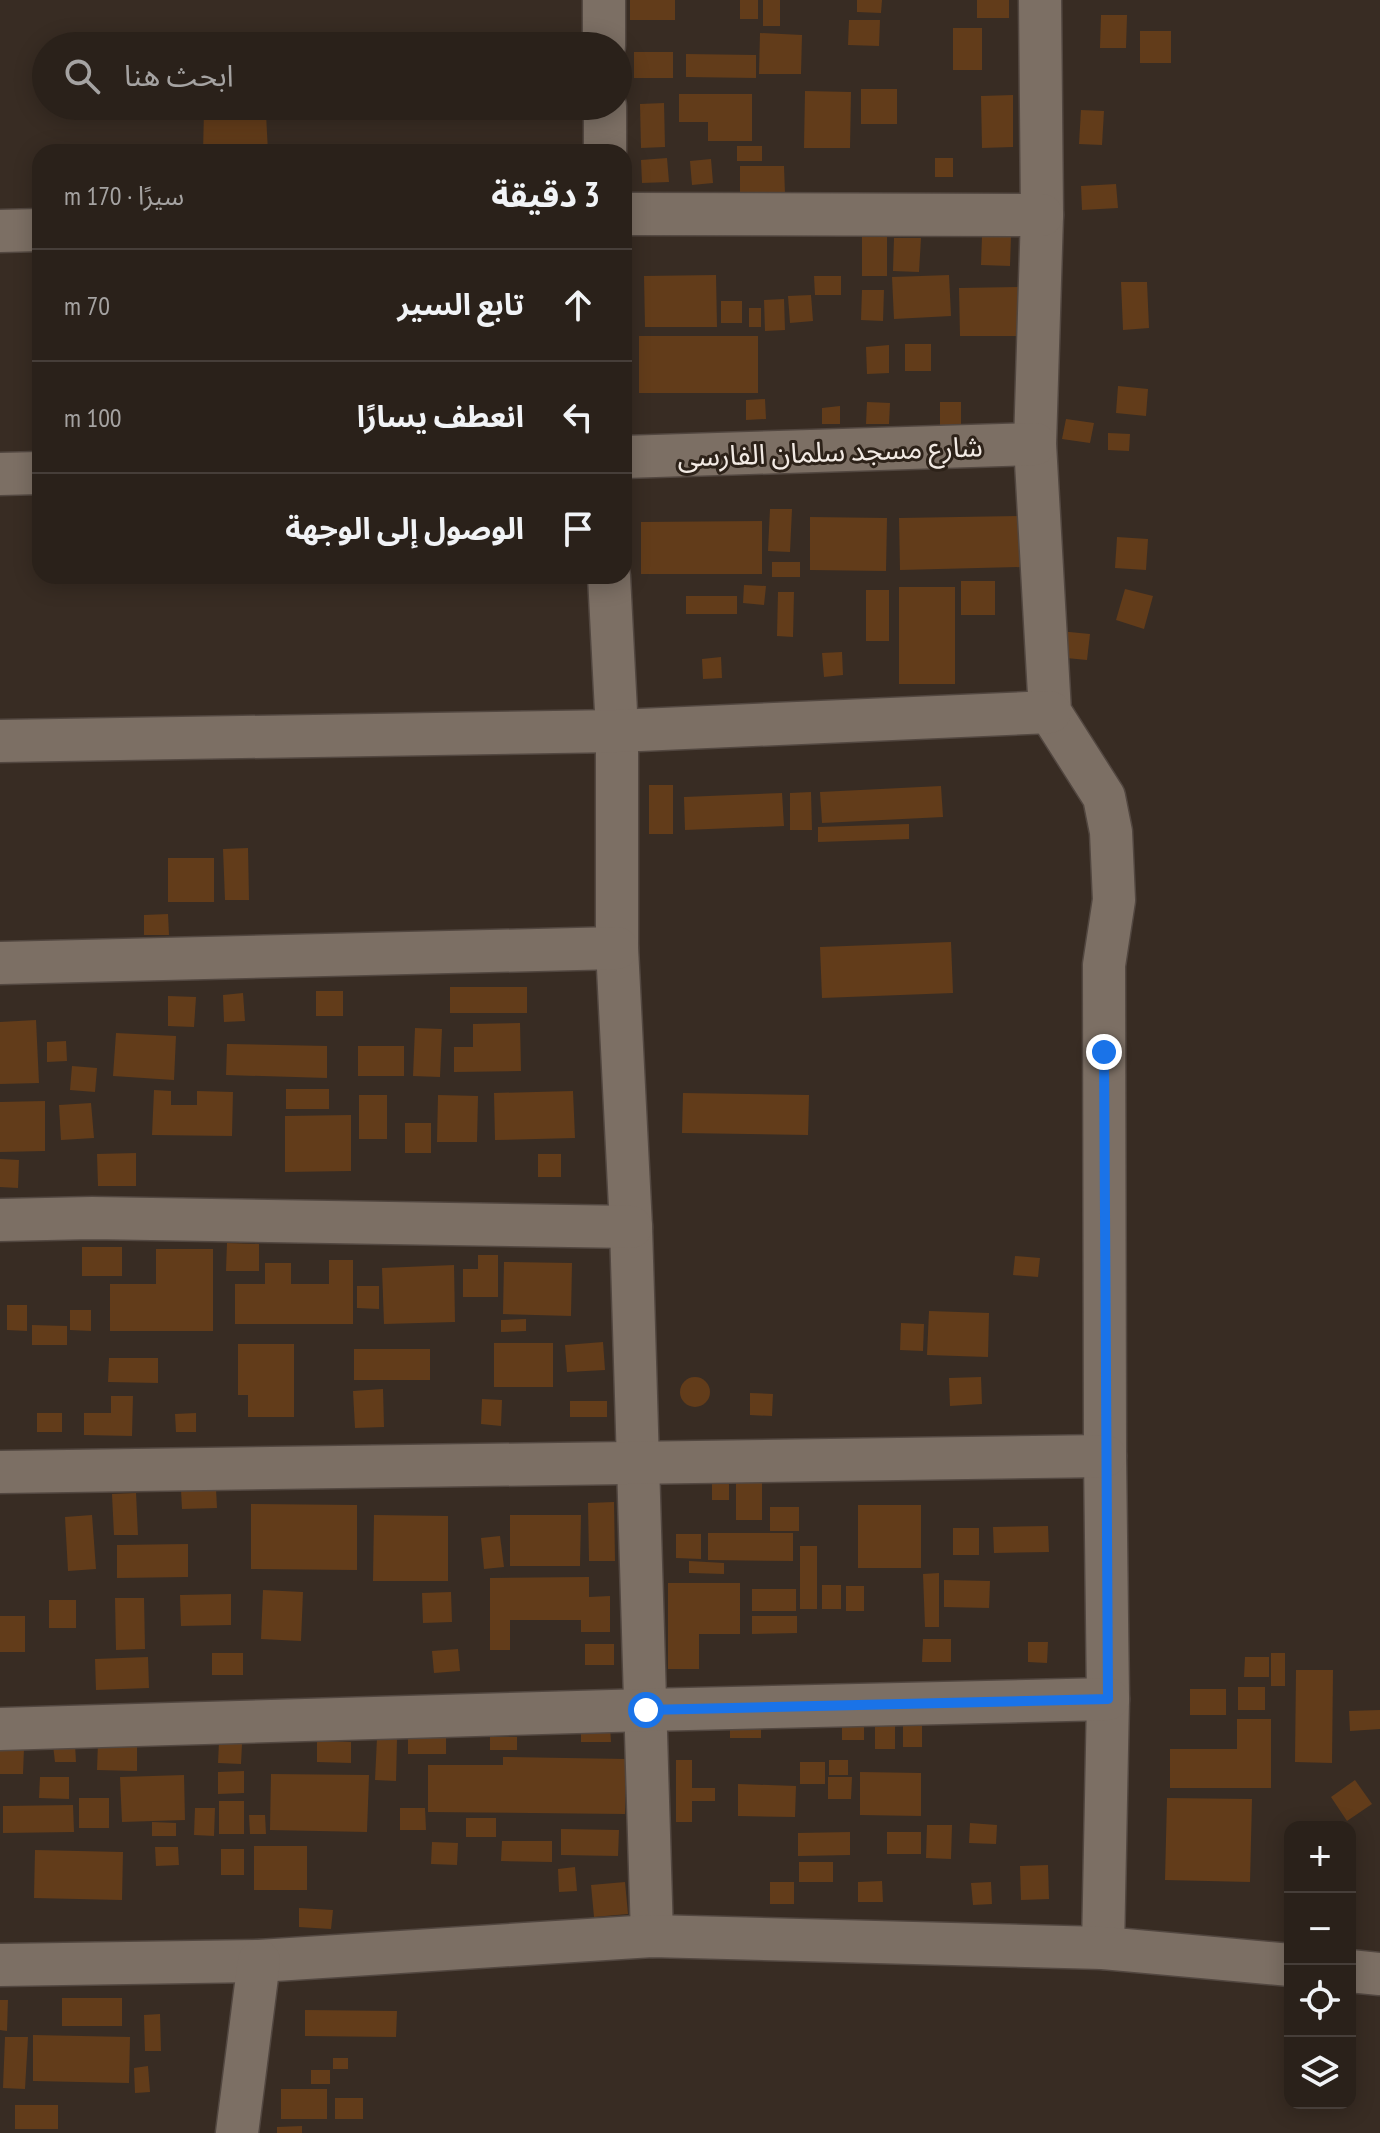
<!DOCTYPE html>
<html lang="ar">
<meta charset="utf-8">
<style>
body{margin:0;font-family:"PT Sans Narrow","Noto Sans Arabic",sans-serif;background:#362e27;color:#f1f3f6;direction:rtl}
.controls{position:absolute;right:24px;bottom:24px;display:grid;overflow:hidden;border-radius:16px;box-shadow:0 4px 20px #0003}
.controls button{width:72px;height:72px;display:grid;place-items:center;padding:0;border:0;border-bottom:2px solid #463e39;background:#2a211a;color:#f1f3f6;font:40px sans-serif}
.stop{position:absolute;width:24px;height:24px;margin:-18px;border:6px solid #1a73e8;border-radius:50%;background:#fff}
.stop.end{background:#1a73e8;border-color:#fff;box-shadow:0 2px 8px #0008}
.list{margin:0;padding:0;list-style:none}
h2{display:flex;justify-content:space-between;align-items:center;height:104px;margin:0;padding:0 32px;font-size:34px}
h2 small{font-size:26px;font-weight:400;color:#a5a3a2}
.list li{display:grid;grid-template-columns:52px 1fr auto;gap:24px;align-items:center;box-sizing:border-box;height:112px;padding:0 32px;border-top:2px solid #463e39}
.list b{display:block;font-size:30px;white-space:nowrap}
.list em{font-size:26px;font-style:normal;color:#a5a3a2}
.icon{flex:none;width:44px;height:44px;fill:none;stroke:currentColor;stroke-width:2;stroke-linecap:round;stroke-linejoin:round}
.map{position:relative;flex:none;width:1380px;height:2133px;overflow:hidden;direction:ltr}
.search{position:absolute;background:#2a211a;box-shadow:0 4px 20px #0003;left:32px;top:32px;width:600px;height:88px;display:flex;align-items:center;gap:20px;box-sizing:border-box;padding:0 28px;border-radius:44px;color:#a5a3a2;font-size:30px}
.panel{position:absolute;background:#2a211a;box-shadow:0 4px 20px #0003;left:32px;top:144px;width:600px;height:440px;border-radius:24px;direction:rtl}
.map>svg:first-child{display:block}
.building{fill:#623c1a}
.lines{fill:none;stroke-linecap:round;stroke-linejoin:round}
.minor-casing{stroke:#524740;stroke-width:45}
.minor{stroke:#7c6f64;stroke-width:42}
.route{stroke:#1a73e8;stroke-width:10}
.labels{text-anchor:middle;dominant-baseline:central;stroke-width:6;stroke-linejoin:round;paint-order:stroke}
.street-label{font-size:28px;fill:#f2eae4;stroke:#2d2219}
</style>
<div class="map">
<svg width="1380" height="2133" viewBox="0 0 1380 2133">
<rect width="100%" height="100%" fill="#382c23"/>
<g class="building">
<rect x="630" y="0" width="45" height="20"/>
<rect x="740" y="0" width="18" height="19"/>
<rect x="763" y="0" width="17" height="26"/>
<path d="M857,0H882L881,13L857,12Z"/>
<rect x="977" y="0" width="32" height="18"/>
<path d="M1101,15H1127L1126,48H1100Z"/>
<path d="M849,20H880L879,46L848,45Z"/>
<rect x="953" y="28" width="29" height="42"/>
<rect x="1140" y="31" width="31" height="32"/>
<path d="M760,33L802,35L801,74H759Z"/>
<rect x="634" y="52" width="39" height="26"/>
<path d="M686,54L756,55V78L686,77Z"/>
<rect x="861" y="89" width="36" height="35"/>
<path d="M805,91L851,92L850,148H804Z"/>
<path d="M679,94H752V141H708V122H679Z"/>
<path d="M1013,95V147L982,148L981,96Z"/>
<path d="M664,103L665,147L641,148L640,104Z"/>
<path d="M1081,110L1104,111L1102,145L1079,144Z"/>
<path d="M204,111L266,114L268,152H203Z"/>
<rect x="737" y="146" width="25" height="15"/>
<path d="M667,158L669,182L642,183L641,160Z"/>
<rect x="935" y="158" width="18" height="19"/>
<path d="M711,159L713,183L692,185L690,161Z"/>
<path d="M740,166H784L785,194H740Z"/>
<path d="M1116,184L1118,208L1082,210L1081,186Z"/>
<rect x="862" y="236" width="25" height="40"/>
<path d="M982,236H1011L1010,266L981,265Z"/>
<path d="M894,238H921L919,272L893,271Z"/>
<path d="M716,275L717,327H645L644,276Z"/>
<path d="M949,275L951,316L894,319L892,277Z"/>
<path d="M814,276H841V295H815Z"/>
<path d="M1121,282H1147L1149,328L1123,330Z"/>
<path d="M1018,287L1019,336H960L959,288Z"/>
<path d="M862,290H884L883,321L861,320Z"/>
<path d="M811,295L813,321L790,323L788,296Z"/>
<path d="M784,299L785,330L765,331L764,300Z"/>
<rect x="721" y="301" width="21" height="22"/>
<rect x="749" y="308" width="12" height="19"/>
<rect x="639" y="336" width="119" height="57"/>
<rect x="905" y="344" width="26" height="27"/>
<path d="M889,345V373L867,374L866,347Z"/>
<path d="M1118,386L1148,389L1146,416L1116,413Z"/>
<path d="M765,399L766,419L746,420V400Z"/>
<path d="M867,402L890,403L889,424H866Z"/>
<rect x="940" y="402" width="21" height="25"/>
<path d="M840,406V424H822V408Z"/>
<path d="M1066,419L1094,423L1090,443L1062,439Z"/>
<path d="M1108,433L1130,434L1129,451L1108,450Z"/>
<path d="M770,509H792L790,552L768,551Z"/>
<path d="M1021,516L1022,567L900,570L899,518Z"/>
<path d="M810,517L887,518L886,571L810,570Z"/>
<path d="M762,521V574H641V522Z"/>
<path d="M1117,537L1148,539L1146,570L1115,568Z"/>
<rect x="772" y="562" width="28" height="15"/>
<rect x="961" y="581" width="34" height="34"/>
<path d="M744,585L766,586L764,605L743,603Z"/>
<rect x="899" y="587" width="56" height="97"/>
<path d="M1125,589L1153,596L1144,629L1116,620Z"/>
<rect x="866" y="590" width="23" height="51"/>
<path d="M778,592H794L793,637L777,636Z"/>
<rect x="686" y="596" width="51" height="18"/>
<path d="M1059,631L1090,634L1087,660L1056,657Z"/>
<path d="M842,652L843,675L824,677L822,653Z"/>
<path d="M721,657L722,678L703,679L702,659Z"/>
<rect x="649" y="785" width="24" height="49"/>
<path d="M941,786L943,817L822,823L820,792Z"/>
<path d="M811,792L812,830H790V793Z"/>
<path d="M782,793L784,826L685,830L684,797Z"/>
<path d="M909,824V839L818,842V827Z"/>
<path d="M248,848L249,900H225L223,849Z"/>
<rect x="168" y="858" width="46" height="44"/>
<path d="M168,914L169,935H144V915Z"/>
<path d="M951,942L953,993L822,998L820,947Z"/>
<rect x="450" y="987" width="77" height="26"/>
<rect x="316" y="991" width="27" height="25"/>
<path d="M243,993L245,1021L224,1022L223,995Z"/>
<path d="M168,996L196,997L194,1027L168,1026Z"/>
<path d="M36,1020L39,1083L0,1084V1022Z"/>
<path d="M520,1023L521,1071L454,1072V1047H473V1024Z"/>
<path d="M415,1028L442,1029L440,1077L413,1076Z"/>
<path d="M116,1033L176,1036L174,1080L113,1076Z"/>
<path d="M66,1041L67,1061L47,1062V1042Z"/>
<path d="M227,1044L327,1046V1078L226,1075Z"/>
<rect x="358" y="1046" width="46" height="30"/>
<path d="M72,1066L97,1068L95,1092L70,1090Z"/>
<rect x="286" y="1089" width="43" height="20"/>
<path d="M154,1090L171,1091V1105H197V1091L233,1092L232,1136L152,1135Z"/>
<path d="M573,1091L575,1138L495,1140L494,1093Z"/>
<path d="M683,1093L809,1095L808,1135L682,1133Z"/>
<rect x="359" y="1095" width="28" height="44"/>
<path d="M438,1095L478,1096L477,1142H437Z"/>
<path d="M45,1101V1151L0,1152V1102Z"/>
<path d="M91,1103L94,1138L61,1140L59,1105Z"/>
<path d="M351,1115V1171L285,1172V1116Z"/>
<rect x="405" y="1123" width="26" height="30"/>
<path d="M136,1153V1186H98L97,1154Z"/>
<rect x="538" y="1154" width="23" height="23"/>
<path d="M0,1159L19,1160L18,1188L0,1187Z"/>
<path d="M227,1243L259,1244V1271H226Z"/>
<rect x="82" y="1247" width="40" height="29"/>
<path d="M156,1249H213V1331H110V1284H156Z"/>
<path d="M478,1255H498V1297H463V1269H478Z"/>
<path d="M1015,1256L1040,1258L1038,1277L1013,1275Z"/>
<path d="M329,1260H353V1324H235V1284H265V1263H291V1284H329Z"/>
<path d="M504,1262L572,1263L571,1316L503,1314Z"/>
<path d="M454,1265L455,1322L384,1324L382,1268Z"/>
<path d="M357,1286H379V1309L357,1308Z"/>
<path d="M7,1305H27V1331L7,1330Z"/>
<path d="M70,1310H91V1331L70,1330Z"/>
<path d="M929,1311L989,1313L988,1357L927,1355Z"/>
<path d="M526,1319V1331L501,1332V1320Z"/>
<path d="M901,1323L924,1324L923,1351L900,1350Z"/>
<path d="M32,1325L67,1326V1345H32Z"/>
<path d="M603,1342L605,1370L567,1372L565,1345Z"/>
<rect x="494" y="1343" width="59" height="44"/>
<path d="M238,1344H294V1417H248V1395H238Z"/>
<rect x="354" y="1349" width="76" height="31"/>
<path d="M109,1358H158V1383L108,1382Z"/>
<path d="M981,1377L982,1404L950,1406L949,1378Z"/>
<circle cx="695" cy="1392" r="15"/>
<path d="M383,1389L384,1427L355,1428L353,1391Z"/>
<path d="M750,1393L773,1394L772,1416L750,1415Z"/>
<path d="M111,1396H133L132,1436L84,1435V1413H111Z"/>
<path d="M482,1399L502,1400L501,1426L481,1424Z"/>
<rect x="570" y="1401" width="37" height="16"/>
<rect x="37" y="1413" width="25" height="19"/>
<path d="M196,1413V1432H176L175,1414Z"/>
<rect x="712" y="1480" width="17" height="20"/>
<rect x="736" y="1482" width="26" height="38"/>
<path d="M216,1489L217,1508L182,1509L181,1490Z"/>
<path d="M136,1493L138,1535H114L112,1494Z"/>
<path d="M614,1502L615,1561H589L588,1503Z"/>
<path d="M251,1504L357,1505V1570L251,1569Z"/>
<rect x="858" y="1505" width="63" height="63"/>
<rect x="770" y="1507" width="29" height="24"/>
<path d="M92,1515L96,1569L68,1571L65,1517Z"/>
<path d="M374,1515L448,1516V1581H373Z"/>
<path d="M510,1515H581L580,1566H510Z"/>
<path d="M1048,1526L1049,1552L994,1553L993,1527Z"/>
<rect x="953" y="1528" width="26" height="27"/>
<path d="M708,1533H793V1561L708,1560Z"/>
<path d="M676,1534H701V1559L676,1558Z"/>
<path d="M500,1536L504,1567L484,1569L481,1538Z"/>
<path d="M188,1544V1577L117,1578V1545Z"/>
<rect x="800" y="1546" width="17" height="63"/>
<path d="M689,1561L724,1563V1574L689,1573Z"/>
<path d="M939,1573V1627H925L923,1574Z"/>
<path d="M589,1577V1597L610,1596V1632H581V1620H510V1650H490V1578Z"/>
<path d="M944,1580L990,1581L989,1608L944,1607Z"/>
<path d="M668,1583H740V1634H699V1669H668Z"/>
<rect x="822" y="1585" width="19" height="24"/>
<rect x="846" y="1586" width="18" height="25"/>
<rect x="752" y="1589" width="44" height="22"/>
<path d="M263,1590L303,1592L301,1641L261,1639Z"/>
<path d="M451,1592L452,1622L423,1623L422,1593Z"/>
<path d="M231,1594V1625L181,1626L180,1595Z"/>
<path d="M115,1598H144L145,1649L116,1650Z"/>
<rect x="49" y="1600" width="27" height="28"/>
<rect x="0" y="1616" width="25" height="36"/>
<path d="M752,1616H797V1633L752,1634Z"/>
<path d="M923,1639H951V1662H922Z"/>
<path d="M1028,1642H1048L1047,1663L1028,1662Z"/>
<rect x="585" y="1644" width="29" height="21"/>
<path d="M458,1649L460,1671L434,1673L432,1651Z"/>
<rect x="212" y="1653" width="31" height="22"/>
<rect x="1271" y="1653" width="14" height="33"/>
<path d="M148,1657L149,1688L96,1690L95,1659Z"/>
<path d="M1245,1657H1269V1677H1244Z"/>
<path d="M1296,1670H1333L1332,1763L1295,1762Z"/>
<rect x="1238" y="1687" width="27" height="23"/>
<rect x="1190" y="1689" width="36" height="26"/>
<path d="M1380,1710V1729L1350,1731L1349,1711Z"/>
<path d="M1237,1719H1271V1788H1170V1749H1237Z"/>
<rect x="903" y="1723" width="19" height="24"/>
<rect x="730" y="1725" width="31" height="13"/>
<rect x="842" y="1725" width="22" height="15"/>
<rect x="875" y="1726" width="20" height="23"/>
<path d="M581,1727H610L611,1742H581Z"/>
<rect x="408" y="1736" width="38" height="18"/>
<rect x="490" y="1737" width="27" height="13"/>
<path d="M377,1738H397L396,1781L375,1780Z"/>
<path d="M317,1741L351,1742V1763L317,1762Z"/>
<path d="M219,1742L242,1744L241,1764L218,1763Z"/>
<path d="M98,1743L137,1744V1771L97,1770Z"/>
<path d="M75,1744L76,1762H55L53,1745Z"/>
<path d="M0,1748H24L23,1774H0Z"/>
<path d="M503,1757L626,1759L625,1814L428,1812V1765H503Z"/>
<path d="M676,1760H692V1788H715V1801H692V1822H676Z"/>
<rect x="829" y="1760" width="19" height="15"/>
<rect x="800" y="1762" width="25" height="22"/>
<path d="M244,1771V1793L218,1794V1772Z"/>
<path d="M860,1772L921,1773V1816L860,1815Z"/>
<path d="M271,1774L369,1775L367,1832L270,1830Z"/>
<path d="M184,1775L185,1820L122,1822L120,1777Z"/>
<path d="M40,1777H69V1799L39,1798Z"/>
<path d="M828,1777H852L851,1799H828Z"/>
<path d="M1355,1780L1372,1804L1347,1821L1331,1797Z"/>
<path d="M738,1784L796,1786L795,1817L738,1816Z"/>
<rect x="79" y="1798" width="30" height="30"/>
<path d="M1167,1798L1252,1799L1250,1882L1165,1880Z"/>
<rect x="219" y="1801" width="25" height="33"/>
<path d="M73,1805L74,1832L3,1833V1806Z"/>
<path d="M195,1808H215L214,1836L194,1835Z"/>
<path d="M400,1808H425L426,1830H400Z"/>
<path d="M249,1815H265L266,1834H250Z"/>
<rect x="466" y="1818" width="30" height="19"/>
<path d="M152,1822L176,1823V1836H152Z"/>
<path d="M970,1823L997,1825L996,1844L969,1843Z"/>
<path d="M927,1825H952L951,1859L926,1858Z"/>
<path d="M561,1829L619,1830L618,1856L561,1855Z"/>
<path d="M850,1832V1855L798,1856V1833Z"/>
<rect x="887" y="1832" width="34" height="22"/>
<path d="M502,1841H552V1862L501,1861Z"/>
<path d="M432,1842L458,1843L457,1865L431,1864Z"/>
<rect x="254" y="1846" width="53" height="44"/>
<path d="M155,1847H178L179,1865L156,1866Z"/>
<rect x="221" y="1849" width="23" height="26"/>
<path d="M35,1850L123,1852L122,1900L34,1898Z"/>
<rect x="799" y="1862" width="34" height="20"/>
<path d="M1048,1865L1049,1899L1021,1900L1020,1866Z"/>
<path d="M575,1867L577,1891L559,1892L558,1869Z"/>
<path d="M882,1881L883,1902H858V1882Z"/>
<path d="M625,1882L628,1914L594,1917L591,1885Z"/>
<rect x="770" y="1882" width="24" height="22"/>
<path d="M991,1882L992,1904L973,1905L971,1883Z"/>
<path d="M299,1908L333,1910L331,1929L299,1927Z"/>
<rect x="62" y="1998" width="60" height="28"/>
<path d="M0,2000H8L7,2031L0,2030Z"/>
<path d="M305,2010L397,2011L396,2037L305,2036Z"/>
<path d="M160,2014L161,2051H145L144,2015Z"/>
<path d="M33,2035L130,2037L129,2083L33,2081Z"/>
<path d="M5,2037H28L25,2089L3,2088Z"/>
<rect x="333" y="2058" width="15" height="11"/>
<path d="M148,2066L150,2092L135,2093L134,2068Z"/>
<rect x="311" y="2070" width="19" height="14"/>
<rect x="281" y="2089" width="46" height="30"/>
<rect x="335" y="2098" width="28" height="21"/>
<rect x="15" y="2105" width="43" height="24"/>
<path d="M302,2126V2133H277V2127Z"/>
</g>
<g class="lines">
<defs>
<g id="minor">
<path d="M604,0V46"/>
<path d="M1040,0L1042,215L1035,444L1050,712L1104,797L1111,832L1114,900L1104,965L1105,1456L1108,1699L1103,1948"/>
<path d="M605,106V152"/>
<path d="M624,214L1042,215"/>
<path d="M0,231L40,230"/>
<path d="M624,457L1035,444"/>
<path d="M0,474L40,473"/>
<path d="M609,576L617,731V948L631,1227L652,1936"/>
<path d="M0,741L617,731L1050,712"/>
<path d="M0,963L617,948"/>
<path d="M0,1220L92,1218L631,1227"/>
<path d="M0,1472L1105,1456"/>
<path d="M0,1729L646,1710L1108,1699"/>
<path d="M0,1965L259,1961L652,1936L1103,1948L1290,1965"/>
<path d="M1350,1971L1380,1974"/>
<path d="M237,2133L259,1961"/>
</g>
</defs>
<use href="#minor" class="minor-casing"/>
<use href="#minor" class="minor"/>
</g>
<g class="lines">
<path class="route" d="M646,1710L1108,1699C1105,1484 1107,1268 1104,1052"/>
</g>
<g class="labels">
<g class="street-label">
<text transform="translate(830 451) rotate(-2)">شارع مسجد سلمان الفارسى</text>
</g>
</g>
</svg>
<div class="controls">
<button>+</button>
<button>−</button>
<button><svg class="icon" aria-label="locate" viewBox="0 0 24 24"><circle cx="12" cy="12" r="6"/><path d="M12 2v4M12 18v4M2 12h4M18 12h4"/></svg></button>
<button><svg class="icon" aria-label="layers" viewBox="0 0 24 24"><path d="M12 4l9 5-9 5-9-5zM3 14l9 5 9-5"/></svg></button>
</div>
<div class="stop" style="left:646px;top:1710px"></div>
<div class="stop end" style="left:1104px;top:1052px"></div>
<div class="search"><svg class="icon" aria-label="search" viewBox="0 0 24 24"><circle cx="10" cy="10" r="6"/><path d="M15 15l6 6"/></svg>ابحث هنا</div>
<section class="panel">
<h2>3 دقيقة<small>سيرًا · 170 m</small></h2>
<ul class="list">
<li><svg class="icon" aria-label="ahead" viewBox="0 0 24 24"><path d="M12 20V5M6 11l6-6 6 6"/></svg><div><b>تابع السير</b></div><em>70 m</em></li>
<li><svg class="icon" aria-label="left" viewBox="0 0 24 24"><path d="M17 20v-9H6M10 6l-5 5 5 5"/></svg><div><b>انعطف يسارًا</b></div><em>100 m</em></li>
<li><svg class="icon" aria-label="arrive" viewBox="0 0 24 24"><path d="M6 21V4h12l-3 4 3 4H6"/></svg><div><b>الوصول إلى الوجهة</b></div></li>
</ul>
</section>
</div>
